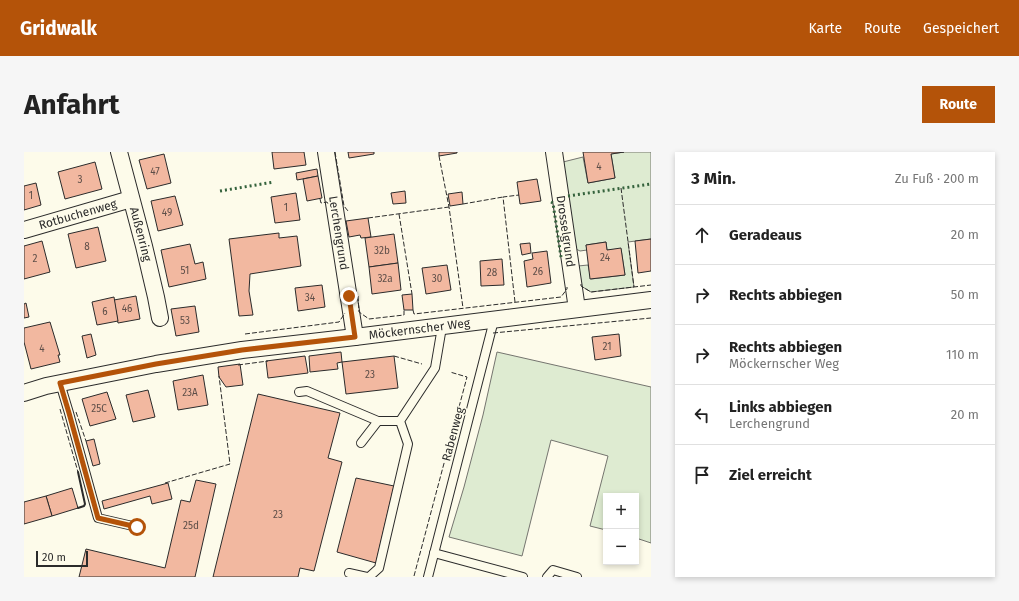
<!DOCTYPE html>
<html lang="de">
<meta charset="utf-8">
<style>
body{margin:0;font-family:"Fira Sans",sans-serif;background:#f6f6f6;color:#222}
.controls{position:absolute;right:12px;bottom:12px;display:grid;overflow:hidden;border-radius:0px;box-shadow:0 2px 6px #0003}
.controls button{width:36px;height:36px;display:grid;place-items:center;padding:0;border:0;border-bottom:1px solid #e0e0e0;background:#fff;color:#222;font:20px sans-serif}
.scale{position:absolute;left:12px;bottom:10px;width:52px;box-sizing:border-box;padding-left:4px;border:2px solid #2b2b2b;border-top:0;font-size:11px;line-height:14px;white-space:nowrap;color:#2b2b2b;-webkit-text-stroke:3px #fdfbea;paint-order:stroke}
.stop{position:absolute;width:12px;height:12px;margin:-9px;border:3px solid #b45309;border-radius:50%;background:#fff}
.stop.end{background:#b45309;border-color:#fff;box-shadow:0 1px 4px #0008}
.list{margin:0;padding:0;list-style:none}
h2{display:flex;justify-content:space-between;align-items:center;height:52px;margin:0;padding:0 16px;font-size:17px}
h2 small{font-size:13px;font-weight:400;color:#767676}
.list li{display:grid;grid-template-columns:26px 1fr auto;gap:12px;align-items:center;box-sizing:border-box;height:60px;padding:0 16px;border-top:1px solid #e0e0e0}
.list b{display:block;font-size:15px;white-space:nowrap}
.list p{margin:0;font-size:13px;white-space:nowrap;color:#767676}
.list em{font-size:13px;font-style:normal;color:#767676}
.icon{flex:none;width:22px;height:22px;fill:none;stroke:currentColor;stroke-width:2;stroke-linecap:round;stroke-linejoin:round}
.map{position:relative;flex:none;width:627px;height:425px;overflow:hidden;border-radius:0px}
header{display:flex;align-items:center;gap:24px;box-sizing:border-box;height:56px;padding:0 20px;background:#b45309;color:#fff}
header strong{font-size:19px}
nav{display:flex;gap:22px;margin-inline-start:auto;font-size:14px}
.intro{display:flex;align-items:center;justify-content:space-between;box-sizing:border-box;height:96px;padding:0 24px}
h1{margin:0;font-size:28px}
.button{padding:10px 18px;border-radius:0px;background:#b45309;color:#fff;font-size:14px;font-weight:700}
main{display:flex;gap:24px;padding:0 24px}
aside{flex:1;background:#fff;border-radius:0px;box-shadow:0 2px 6px #0003}
.map>svg:first-child{display:block}
.green{fill:#deebd1;stroke:#74746e}
.building{fill:#f2b8a0;stroke:#2b2b2b}
.lines{fill:none;stroke-linecap:round;stroke-linejoin:round}
.service-casing{stroke:#2b2b2b;stroke-width:10}
.minor-casing{stroke:#2b2b2b;stroke-width:18}
.service{stroke:#fdfbea;stroke-width:8}
.minor{stroke:#fdfbea;stroke-width:16}
.hedge{stroke:#34623c;stroke-width:3;stroke-dasharray:2 3;stroke-linecap:butt}
.fence{stroke:#2b2b2b;stroke-width:1;stroke-dasharray:5 2;stroke-linecap:butt}
.wall{stroke:#2b2b2b;stroke-width:2}
.route{stroke:#b45309;stroke-width:5}
.labels{text-anchor:middle;dominant-baseline:central;stroke-width:3;stroke-linejoin:round;paint-order:stroke}
.number-label{font-size:10px;fill:#5d4e48}
.street-label{font-size:12px;fill:#2b2b2b;stroke:#fdfbea}
</style>
<header>
<strong>Gridwalk</strong>
<nav><a>Karte</a><a>Route</a><a>Gespeichert</a></nav>
</header>
<div class="intro"><h1>Anfahrt</h1><a class="button">Route</a></div>
<main>
<div class="map">
<svg width="627" height="425" viewBox="0 0 627 425">
<rect width="100%" height="100%" fill="#fdfbea"/>
<g class="green">
<path d="M600,0H627V87L604,90L610,135L567,140L557,134L554,114L564,113L567,127L601,123L597,97L583,98L582,90L562,93L563,98L556,99L552,97L539,10L559,5L564,31L591,26L587,2Z"/>
<path d="M473,200L627,235V391L612,386V344H582V378L566,374L584,304L527,288L498,404L425,385L440,335L459,263Z"/>
</g>
<g class="building">
<path d="M248,0H280L282,13L250,17Z"/>
<path d="M324,0H350V2L325,6Z"/>
<path d="M415,0H433V1L415,4Z"/>
<path d="M559,0H600L587,2L591,26L564,31Z"/>
<path d="M140,2L147,31L123,37L115,8Z"/>
<path d="M71,10L78,37L41,47L34,20Z"/>
<path d="M293,17L294,24L273,28L272,21Z"/>
<path d="M294,24L298,46L283,49L279,27Z"/>
<path d="M513,27L517,49L496,52L493,30Z"/>
<path d="M12,31L17,53L0,58V34Z"/>
<path d="M381,39L382,51L369,52L367,41Z"/>
<path d="M438,40L439,52L426,54L424,42Z"/>
<path d="M272,41L276,68L251,71L247,45Z"/>
<path d="M151,44L159,73L134,79L127,49Z"/>
<path d="M344,66L347,85L337,86L336,83L325,85L322,69Z"/>
<path d="M74,75L82,109L52,116L44,82Z"/>
<path d="M255,81V86L273,84L277,114L226,122L225,139L229,163L215,164L205,87Z"/>
<path d="M370,82L374,111L345,115L341,86Z"/>
<path d="M627,87V119L614,121L611,89Z"/>
<path d="M18,89L26,120L0,127V94Z"/>
<path d="M582,90L583,98L597,96L601,123L566,127L562,93Z"/>
<path d="M506,91L507,101L498,103L496,92Z"/>
<path d="M166,92L171,112L179,110L182,127L145,135L137,98Z"/>
<path d="M523,99L527,131L503,135L500,109L509,107L508,101Z"/>
<path d="M478,107L480,133L457,134L456,109Z"/>
<path d="M374,111L377,138L348,142L345,115Z"/>
<path d="M423,113L427,138L402,142L398,116Z"/>
<path d="M298,133L301,155L274,159L271,136Z"/>
<path d="M388,142L389,158H380L378,143Z"/>
<path d="M112,144L116,167L94,171L90,148Z"/>
<path d="M90,145L94,169L73,173L68,150Z"/>
<path d="M2,151L5,165L0,166V152Z"/>
<path d="M171,154L175,180L152,184L147,157Z"/>
<path d="M26,170L36,203H34L36,210L7,217L0,190V176Z"/>
<path d="M67,182L72,203L63,206L58,184Z"/>
<path d="M595,182L597,204L571,208L568,185Z"/>
<path d="M317,200L318,210L313,211L314,217L286,220L285,204Z"/>
<path d="M281,204L284,221L244,226L242,209Z"/>
<path d="M370,204L374,236L322,242L318,210Z"/>
<path d="M216,212L219,233L202,235L195,225L194,215Z"/>
<path d="M179,223L184,253L154,258L149,229Z"/>
<path d="M124,238L131,265L109,270L102,243Z"/>
<path d="M83,240L92,267L66,274L58,247Z"/>
<path d="M234,242L316,261L304,306L318,310L290,419L276,416L274,425H189Z"/>
<path d="M70,287L76,312L69,314L62,289Z"/>
<path d="M332,326L370,334L352,411L313,400Z"/>
<path d="M172,328L192,332L171,425H55L62,397L141,416L157,348L166,350Z"/>
<path d="M144,331L148,347L128,352L126,344L80,357L78,349Z"/>
<path d="M48,336L54,356L28,364L22,344Z"/>
<path d="M22,344L28,364L0,372V350Z"/>
</g>
<g class="lines">
<defs>
<g id="service">
<path d="M36,231L45,261L74,366L113,375"/>
<path d="M275,240L283,239L354,269"/>
<path d="M337,291L354,269H376"/>
<path d="M410,401L499,425"/>
<path d="M325,421L343,425"/>
<path d="M345,425L355,416L384,292L376,269L411,216L418,175"/>
<path d="M404,425L470,168"/>
<path d="M523,425L529,418L553,425"/>
</g>
<g id="minor">
<path id="s1" d="M95,0L120,94L132,145L136,166"/>
<path id="s2" d="M302,0L331,185"/>
<path id="s3" d="M530,0L553,157"/>
<path id="s4" d="M0,78L107,47"/>
<path id="s5" d="M0,241L22,234L132,212L218,198L331,185L627,148"/>
</g>
</defs>
<use href="#service" class="service-casing"/>
<use href="#minor" class="minor-casing"/>
<use href="#service" class="service"/>
<use href="#minor" class="minor"/>
<g class="hedge">
<path d="M196,39L250,30"/>
<path d="M544,44L627,32"/>
<path d="M527,50L529,51L537,105"/>
</g>
<g class="fence">
<path d="M311,0L320,54L324,59"/>
<path d="M415,4L425,55L439,156"/>
<path d="M597,36L610,135"/>
<path d="M296,47L297,51L303,50L304,52"/>
<path d="M439,52L479,45"/>
<path d="M375,62L388,142"/>
<path d="M344,66L425,55"/>
<path d="M557,132V134L567,140L627,133"/>
<path d="M334,144L335,160L345,167L380,163V158"/>
<path d="M491,150L479,45L495,43"/>
<path d="M389,158L390,162L537,145L543,137V135"/>
<path d="M469,181L627,166"/>
<path d="M221,182L315,170L321,161"/>
<path d="M370,204L398,212"/>
<path d="M214,213L244,209"/>
<path d="M36,257L54,320"/>
<path d="M52,260L62,289"/>
<path d="M141,331L206,312L195,224"/>
<path d="M390,424L443,225L426,220"/>
</g>
<path class="wall" d="M54,320L61,352L60,354L54,356"/>
</g>
<g class="lines">
<path class="route" d="M113,375L74,366L45,261L36,231L132,212L218,198L331,185L325,144"/>
</g>
<g class="labels">
<g class="number-label">
<text x="575" y="15">4</text>
<text x="131" y="20">47</text>
<text x="56" y="28">3</text>
<text x="7" y="44">1</text>
<text x="262" y="56">1</text>
<text x="143" y="61">49</text>
<text x="63" y="95">8</text>
<text x="358" y="99">32b</text>
<text x="581" y="106">24</text>
<text x="11" y="107">2</text>
<text x="161" y="119">51</text>
<text x="514" y="120">26</text>
<text x="468" y="121">28</text>
<text x="361" y="127">32a</text>
<text x="413" y="127">30</text>
<text x="286" y="146">34</text>
<text x="103" y="157">46</text>
<text x="81" y="160">6</text>
<text x="161" y="169">53</text>
<text x="583" y="195">21</text>
<text x="18" y="197">4</text>
<text x="346" y="223">23</text>
<text x="166" y="241">23A</text>
<text x="75" y="257">25C</text>
<text x="254" y="363">23</text>
<text x="167" y="374">25d</text>
</g>
<g class="street-label">
<text stroke="none"><textPath href="#s4" startOffset="56">Rotbuchenweg</textPath></text>
<text stroke="none"><textPath href="#s3" startOffset="80">Drosselgrund</textPath></text>
<text stroke="none"><textPath href="#s2" startOffset="82">Lerchengrund</textPath></text>
<text stroke="none"><textPath href="#s1" startOffset="85">Außenring</textPath></text>
<text stroke="none"><textPath href="#s5" startOffset="401">Möckernscher Weg</textPath></text>
<text transform="translate(429 282) rotate(-75)">Rabenweg</text>
</g>
</g>
</svg>
<div class="controls">
<button>+</button>
<button>−</button>
</div>
<div class="scale">20 m</div>
<div class="stop" style="left:113px;top:375px"></div>
<div class="stop end" style="left:325px;top:144px"></div>
</div>
<aside>
<h2>3 Min.<small>Zu Fuß · 200 m</small></h2>
<ul class="list">
<li><svg class="icon" aria-label="ahead" viewBox="0 0 24 24"><path d="M12 20V5M6 11l6-6 6 6"/></svg><div><b>Geradeaus</b></div><em>20 m</em></li>
<li><svg class="icon" aria-label="right" viewBox="0 0 24 24"><path d="M7 20v-9h11M14 6l5 5-5 5"/></svg><div><b>Rechts abbiegen</b></div><em>50 m</em></li>
<li><svg class="icon" aria-label="right" viewBox="0 0 24 24"><path d="M7 20v-9h11M14 6l5 5-5 5"/></svg><div><b>Rechts abbiegen</b><p>Möckernscher Weg</p></div><em>110 m</em></li>
<li><svg class="icon" aria-label="left" viewBox="0 0 24 24"><path d="M17 20v-9H6M10 6l-5 5 5 5"/></svg><div><b>Links abbiegen</b><p>Lerchengrund</p></div><em>20 m</em></li>
<li><svg class="icon" aria-label="arrive" viewBox="0 0 24 24"><path d="M6 21V4h12l-3 4 3 4H6"/></svg><div><b>Ziel erreicht</b></div></li>
</ul>
</aside>
</main>
